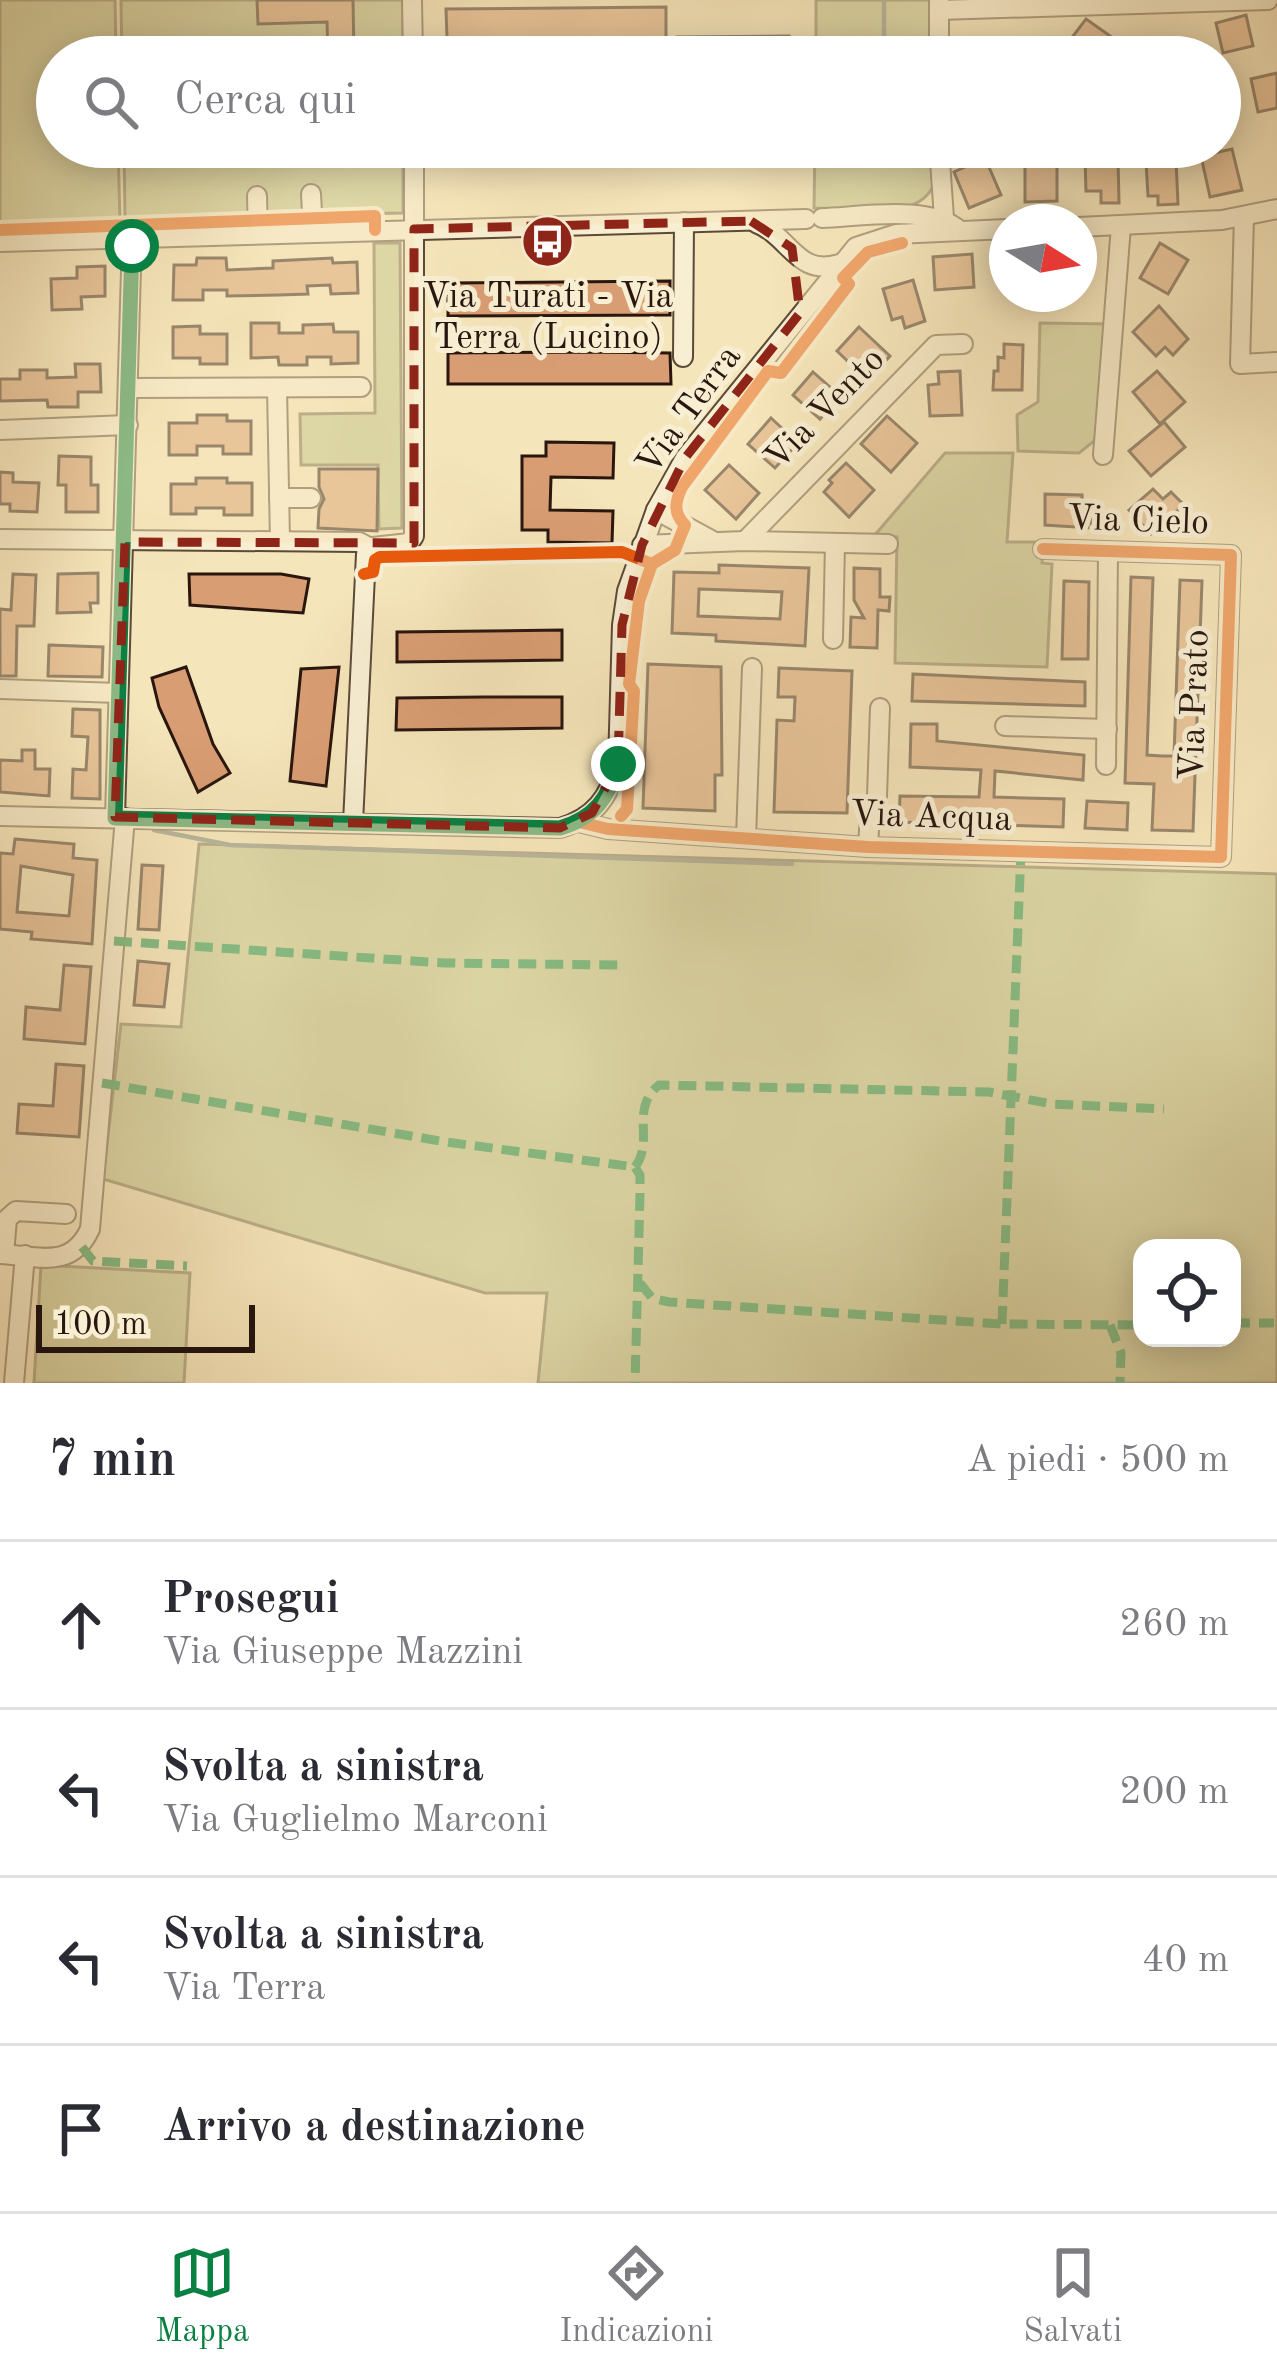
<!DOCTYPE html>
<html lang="it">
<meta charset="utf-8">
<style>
body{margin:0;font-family:"Old Standard TT",serif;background:#f7f7f7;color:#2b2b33}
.controls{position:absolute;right:36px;bottom:36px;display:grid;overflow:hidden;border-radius:24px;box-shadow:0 6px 30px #0003}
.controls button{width:108px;height:108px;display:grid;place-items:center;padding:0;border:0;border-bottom:3px solid #e1e1e2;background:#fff;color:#2b2b33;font:60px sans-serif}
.compass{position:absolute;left:989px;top:204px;width:108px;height:108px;border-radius:50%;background:#fff;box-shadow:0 6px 30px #0003;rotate:101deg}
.scale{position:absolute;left:36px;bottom:30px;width:219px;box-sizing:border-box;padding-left:12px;border:6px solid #29160e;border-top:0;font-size:33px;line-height:42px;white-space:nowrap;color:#29160e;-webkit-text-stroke:9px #f8eed2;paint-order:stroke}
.stop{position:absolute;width:36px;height:36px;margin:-27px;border:9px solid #0b8043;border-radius:50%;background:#fff}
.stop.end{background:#0b8043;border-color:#fff;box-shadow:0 3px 12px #0008}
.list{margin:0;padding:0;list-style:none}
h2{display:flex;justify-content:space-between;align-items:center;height:156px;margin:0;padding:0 48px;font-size:51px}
h2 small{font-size:39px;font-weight:400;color:#7c7c81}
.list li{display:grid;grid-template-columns:78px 1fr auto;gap:36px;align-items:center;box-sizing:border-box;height:168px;padding:0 48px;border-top:3px solid #e1e1e2}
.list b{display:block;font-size:45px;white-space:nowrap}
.list p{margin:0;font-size:39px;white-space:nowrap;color:#7c7c81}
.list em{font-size:39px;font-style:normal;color:#7c7c81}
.icon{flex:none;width:66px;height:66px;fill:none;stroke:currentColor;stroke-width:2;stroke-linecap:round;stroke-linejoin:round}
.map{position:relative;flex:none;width:1277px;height:1383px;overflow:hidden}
.search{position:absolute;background:#fff;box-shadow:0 6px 30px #0003;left:36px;right:36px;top:36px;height:132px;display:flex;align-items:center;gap:30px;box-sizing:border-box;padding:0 42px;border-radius:66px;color:#7c7c81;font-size:45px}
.sheet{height:828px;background:#fff}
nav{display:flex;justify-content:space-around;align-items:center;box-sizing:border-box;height:168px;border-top:3px solid #e1e1e2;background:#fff;font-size:33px;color:#7c7c81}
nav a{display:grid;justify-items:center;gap:6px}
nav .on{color:#0b8043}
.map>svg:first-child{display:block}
.green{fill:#bfc38d;stroke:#746c4e;stroke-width:3;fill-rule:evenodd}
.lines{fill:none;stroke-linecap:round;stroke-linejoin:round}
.stream{stroke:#6f7a73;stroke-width:4.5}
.building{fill:#d99d73;stroke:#29160e;stroke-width:3;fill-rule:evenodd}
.minor-casing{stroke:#5c4a39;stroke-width:22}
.minor{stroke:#f8eed2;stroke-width:18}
.quiet{stroke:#00873e;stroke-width:9;stroke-dasharray:18 9;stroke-linecap:butt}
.cycleway-casing{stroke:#f8eed2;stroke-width:20}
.cycleway{stroke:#e8590c;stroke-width:12}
.route{stroke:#0b8043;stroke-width:15}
.marked{fill:none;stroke:#8f2418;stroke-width:9;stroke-dasharray:24 15;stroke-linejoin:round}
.labels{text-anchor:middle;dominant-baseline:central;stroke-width:10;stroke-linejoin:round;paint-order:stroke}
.poi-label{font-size:36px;fill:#29160e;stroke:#f8eed2}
.street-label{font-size:36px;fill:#29160e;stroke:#f8eed2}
</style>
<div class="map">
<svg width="1277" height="1383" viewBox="0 0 1277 1383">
<rect width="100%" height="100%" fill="#f5e5ba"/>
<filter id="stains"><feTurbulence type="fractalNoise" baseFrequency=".00167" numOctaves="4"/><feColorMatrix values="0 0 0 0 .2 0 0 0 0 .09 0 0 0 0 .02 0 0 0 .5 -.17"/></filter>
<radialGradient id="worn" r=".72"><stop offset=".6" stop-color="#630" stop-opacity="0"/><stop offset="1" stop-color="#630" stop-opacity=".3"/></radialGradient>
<g class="green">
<path d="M0,0H115L116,57H57V147H118L120,221L0,226Z"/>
<path d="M121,0H403V57H122Z"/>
<rect x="816" y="0" width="119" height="57"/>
<path d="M124,147H403V213L125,219Z"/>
<path d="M815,147H935C935,156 937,168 936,177C927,225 850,208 814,208Z"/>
<path d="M374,243H400L402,528L379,529L378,465H301L300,414L375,413Z"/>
<path d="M1040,323L1108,324L1098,438L1079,453L1018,451L1017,415L1038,402Z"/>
<path d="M945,453H1013L1007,542H1044L1042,563L1052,564L1047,667L895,663L897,537L874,536Z"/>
<path d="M199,844L1277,874V1383H538L547,1293H485L103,1179L121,1024L181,1027ZM1142,1248H1232V1338H1142Z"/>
<path d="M41,1265L190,1273L184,1383H34Z"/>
</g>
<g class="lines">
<g class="stream">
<path d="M884,57V0"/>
<path d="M154,830L230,845L792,864"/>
</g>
</g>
<g class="building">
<path d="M257,0H353L354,57H328L327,22L258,24Z"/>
<path d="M666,7V38L447,39L446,9Z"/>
<path d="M1246,15L1253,46L1223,53L1216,23Z"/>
<path d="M1086,19L1113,38L1098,57H1084L1067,44Z"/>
<path d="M789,36V57H677V37Z"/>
<path d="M1277,73V108L1258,112L1251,79Z"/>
<path d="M1232,149L1242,190L1210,197L1201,156Z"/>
<path d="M985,158L1001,195L969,208L954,172Z"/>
<path d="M1085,158H1118L1119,203H1101V191H1086Z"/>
<path d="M1176,160L1178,204L1158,205V196H1148L1146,162Z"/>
<path d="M1025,166H1057V201L1025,202Z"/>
<path d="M1160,243L1188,260L1168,294L1140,278Z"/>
<path d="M972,254L974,287L935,290L933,257Z"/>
<path d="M197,258H226L227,270L273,268V261L332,258L333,263L357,262L358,293L331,294L330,285L307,286L308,294L279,295L227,296V290H203V300H173L174,265H196Z"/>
<path d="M105,266V296L81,297L82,309L52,310L51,279L77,278V267Z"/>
<path d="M913,280L925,321L905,328L902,317L892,320L883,289Z"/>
<path d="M670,281V315L448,316V283Z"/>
<path d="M1159,306L1188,339L1173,355L1165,347L1156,356L1133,332Z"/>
<path d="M251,323H279V333H303V325L333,324L334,332H358V363L331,364V357H307V365H279L278,357L251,358Z"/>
<path d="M200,326V334H227V364H200V358H173V327Z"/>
<path d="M859,327L890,356L876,371L871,366L862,375L837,351Z"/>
<path d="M1004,344L1023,345L1022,390H993L994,371H998V357L1004,358Z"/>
<path d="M589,352L670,353L671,384H448V353Z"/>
<path d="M75,364H100L101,392H78V407H48L47,400L0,401V379H20V370H47V378L76,377Z"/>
<path d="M960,371L962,415L930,416L928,385L939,384L938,372Z"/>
<path d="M1157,371L1185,402L1160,424L1133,392Z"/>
<path d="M813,372L840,396L820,419L793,395Z"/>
<path d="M197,415H227V421H251V454H223V446H197V455H169V423H197Z"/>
<path d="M887,416L917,443L891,472L861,444Z"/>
<path d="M771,418L798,443L775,468L748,444Z"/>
<path d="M1164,422L1185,447L1151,476L1129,451Z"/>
<path d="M546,442L614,443L613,478L551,477L550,510L613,511L612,543L548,542V530H522V456H546Z"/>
<path d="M59,456L91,457V485H98V512H66V485H58Z"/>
<path d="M846,463L874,490L849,517L824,492L832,483L829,480Z"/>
<path d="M729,465L759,493L736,519L705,490Z"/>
<path d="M319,469H378L377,531L318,528L319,509L324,499L319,487Z"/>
<path d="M0,472L13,473V482L39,483L37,512L10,511V504H0Z"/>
<path d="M196,478H227V483H252V515H224V508H196V514H171V484H196Z"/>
<path d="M1153,489L1163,499L1171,492L1184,505L1151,534L1129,510Z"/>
<path d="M1045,494L1082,495V506L1093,507L1091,528L1045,525Z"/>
<path d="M719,565L809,568L805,646L716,641V635L672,633L674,572L719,573ZM699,589L782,592L780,619L698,616Z"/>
<path d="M854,568L880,569V597H890L889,611L878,610L877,648L850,647L851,617L864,618L854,600Z"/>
<path d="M98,573V603H90L91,612L57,613L58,574Z"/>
<path d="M13,574L36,575L34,626H17L16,676H0V609L11,610Z"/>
<path d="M189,574H281L309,579L303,613L190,605Z"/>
<path d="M1131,577L1153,578L1147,755L1162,756H1174L1180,580L1202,581L1193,831L1152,830L1154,784L1125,783Z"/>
<path d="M1064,581L1089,582L1088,659H1062Z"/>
<path d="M562,630V660L397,662V632Z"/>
<path d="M49,645L103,647L102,677L48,676Z"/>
<path d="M648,664L721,667L722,775H715V811L643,808Z"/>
<path d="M186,667L213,744L230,773L198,792L159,707L152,678Z"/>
<path d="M339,667L326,786L290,781L301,669Z"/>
<path d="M779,668L852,671L847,813L774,812L777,720L794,721L795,697H778Z"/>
<path d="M913,674L1085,682V706L912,701Z"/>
<path d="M484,697H562V728L396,730L397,698Z"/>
<path d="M73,709L100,710V799L72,798L73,769L86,770L88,737L72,736Z"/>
<path d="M911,724H937V741L1084,755L1083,780L995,771L994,797L1064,799L1063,827L899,822L900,796L979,797L981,770L910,767Z"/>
<path d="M22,750H35V769H50L49,796L0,792V760L22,761Z"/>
<path d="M1087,801L1128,803L1127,830L1085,828Z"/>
<path d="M15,839L74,844L73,858L97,860L92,944L31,939L32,932L0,929V853L13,854ZM21,866L73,875L69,916L17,912Z"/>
<path d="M142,865L163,866L159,930L138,929Z"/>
<path d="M138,961L169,964L164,1007L134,1005Z"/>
<path d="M64,965L91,967L85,1044L24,1039L26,1007L60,1010Z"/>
<path d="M56,1064L84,1066L79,1137L17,1133L19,1104L53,1106Z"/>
</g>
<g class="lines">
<defs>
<g id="minor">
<path d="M412,0L413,57"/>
<path d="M939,2V57"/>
<path d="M939,10L1268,0"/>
<path d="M939,147L944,218"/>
<path d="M311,194L313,231"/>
<path d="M257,196L258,233"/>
<path d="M1244,217L1240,364L1277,362"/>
<path d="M822,218C859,217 932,204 960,231"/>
<path d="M756,223C791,237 797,277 839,264"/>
<path d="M1079,227L1222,220L1277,209"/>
<path d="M0,242L806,219"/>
<path d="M683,357L684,222"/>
<path d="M129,388L361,387"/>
<path d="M277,388L280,541"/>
<path d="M0,430L128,425"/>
<path d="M1103,455L1121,226"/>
<path d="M279,498H311"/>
<path d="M656,510L711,540"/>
<path d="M0,539L359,542L370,548"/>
<path d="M745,541L936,345L963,344"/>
<path d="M642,545L745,541L888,544"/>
<path d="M833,639L835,543"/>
<path d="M0,689L118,693"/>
<path d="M1005,726L1107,729"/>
<path d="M1106,765L1108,552"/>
<path d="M0,816L560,828C594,818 609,798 618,764L622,625L627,591L656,510L685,458L856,247L896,234L1007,229"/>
<path d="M115,817L132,236"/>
<path d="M579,822L608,829L868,847L1221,857L1231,555L1043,549"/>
<path d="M353,823L366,554L373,547L409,543L414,536V147"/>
<path d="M746,838L752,668"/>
<path d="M868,847L870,813L877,796L880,708"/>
<path d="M0,1254C39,1256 71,1270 90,1229L125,818"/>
<path d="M4,1254L7,1219L16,1211L66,1214"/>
<path d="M14,1383L25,1255"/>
</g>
</defs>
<use href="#minor" class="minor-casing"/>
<use href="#minor" class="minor"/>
<g class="quiet">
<path d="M114,941L445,963L620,965"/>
<path d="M102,1083L446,1142L635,1167L640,1175V1194L635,1383"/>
<path d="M635,1167C655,1141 629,1109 659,1085L989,1092L1052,1104L1164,1109"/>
<path d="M82,1247L93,1261L187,1266"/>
<path d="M640,1283L652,1298L669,1302L1002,1324L1142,1325"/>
<path d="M1232,1323H1274"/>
<path d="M1002,1324L1021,851"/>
<path d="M1110,1325L1121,1353L1120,1383"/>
</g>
<defs>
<g id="cycleway">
<path d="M0,230L375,216V230"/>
<path d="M364,574L373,572L375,560L380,557L622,552L652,564"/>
<path d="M621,816L627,809L634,691L629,684L639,601L652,564L675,550L685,525C673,513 675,502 682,487L768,371L781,373L849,284L843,278L868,252L902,243"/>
<path d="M125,818L560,828L579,822L608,829L868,847L1221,857L1231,555L1043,549"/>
</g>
</defs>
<use href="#cycleway" class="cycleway-casing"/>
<use href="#cycleway" class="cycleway"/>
</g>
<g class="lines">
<path class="route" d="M132,246L115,818L560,828C594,818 609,798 618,764"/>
</g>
<path d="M0 0H1277V1383H0ZM751,221L792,248L800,313L685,458L642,545L622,625L618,764L592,813L560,828L115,817L125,542L414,543V229Z" fill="#f5e5ba" fill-opacity=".55" fill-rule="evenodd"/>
<path class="marked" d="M751,221L792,248L800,313L685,458L642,545L622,625L618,764L592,813L560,828L115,817L125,542L414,543V229Z"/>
<defs>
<symbol id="bus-disc" viewBox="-11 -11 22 22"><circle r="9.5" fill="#8f2418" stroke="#f8eed2"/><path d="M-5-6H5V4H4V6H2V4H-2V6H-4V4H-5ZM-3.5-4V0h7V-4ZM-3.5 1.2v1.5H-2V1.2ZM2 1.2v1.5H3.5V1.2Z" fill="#fff"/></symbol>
</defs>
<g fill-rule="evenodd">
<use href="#bus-disc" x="518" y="212" width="59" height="59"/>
</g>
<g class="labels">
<g class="poi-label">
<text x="548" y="298">Via Turati - Via<tspan x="548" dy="41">Terra (Lucino)</tspan></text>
</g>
<g class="street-label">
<text transform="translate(826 410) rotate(-46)">Via Vento</text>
<text transform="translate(690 411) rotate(-54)">Via Terra</text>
<text transform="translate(1138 522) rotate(2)">Via Cielo</text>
<text transform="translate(1196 705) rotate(-88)">Via Prato</text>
<text transform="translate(931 818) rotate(2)">Via Acqua</text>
</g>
</g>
<rect width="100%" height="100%" filter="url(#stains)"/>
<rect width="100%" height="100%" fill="url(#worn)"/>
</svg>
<div class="controls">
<button><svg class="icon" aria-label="locate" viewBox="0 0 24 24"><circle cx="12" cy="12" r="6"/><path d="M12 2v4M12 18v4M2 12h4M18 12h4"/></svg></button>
</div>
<svg class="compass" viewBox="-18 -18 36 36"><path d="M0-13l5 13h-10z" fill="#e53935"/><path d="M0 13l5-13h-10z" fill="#7c7c81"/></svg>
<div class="scale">100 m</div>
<div class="stop" style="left:132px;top:246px"></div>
<div class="stop end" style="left:618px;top:764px"></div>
<div class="search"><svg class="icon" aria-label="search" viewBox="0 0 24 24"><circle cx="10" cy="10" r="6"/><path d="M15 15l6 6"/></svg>Cerca qui</div>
</div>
<section class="sheet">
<h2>7 min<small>A piedi · 500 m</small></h2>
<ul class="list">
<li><svg class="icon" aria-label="ahead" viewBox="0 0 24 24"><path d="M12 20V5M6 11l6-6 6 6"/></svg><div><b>Prosegui</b><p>Via Giuseppe Mazzini</p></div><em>260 m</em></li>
<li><svg class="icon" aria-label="left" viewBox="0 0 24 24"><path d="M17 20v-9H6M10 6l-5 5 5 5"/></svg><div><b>Svolta a sinistra</b><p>Via Guglielmo Marconi</p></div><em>200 m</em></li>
<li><svg class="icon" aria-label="left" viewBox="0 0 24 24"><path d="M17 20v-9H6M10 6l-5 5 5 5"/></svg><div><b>Svolta a sinistra</b><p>Via Terra</p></div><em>40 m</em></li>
<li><svg class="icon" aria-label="arrive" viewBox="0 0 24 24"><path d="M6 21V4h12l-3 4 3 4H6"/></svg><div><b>Arrivo a destinazione</b></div></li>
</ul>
</section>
<nav>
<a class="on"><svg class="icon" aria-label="map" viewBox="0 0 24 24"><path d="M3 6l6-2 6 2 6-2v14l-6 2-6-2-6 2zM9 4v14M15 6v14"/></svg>Mappa</a>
<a><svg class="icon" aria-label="directions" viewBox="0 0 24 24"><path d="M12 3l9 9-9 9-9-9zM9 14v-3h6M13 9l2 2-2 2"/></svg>Indicazioni</a>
<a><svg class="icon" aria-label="saved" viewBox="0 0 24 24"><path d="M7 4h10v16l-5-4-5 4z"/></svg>Salvati</a>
</nav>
